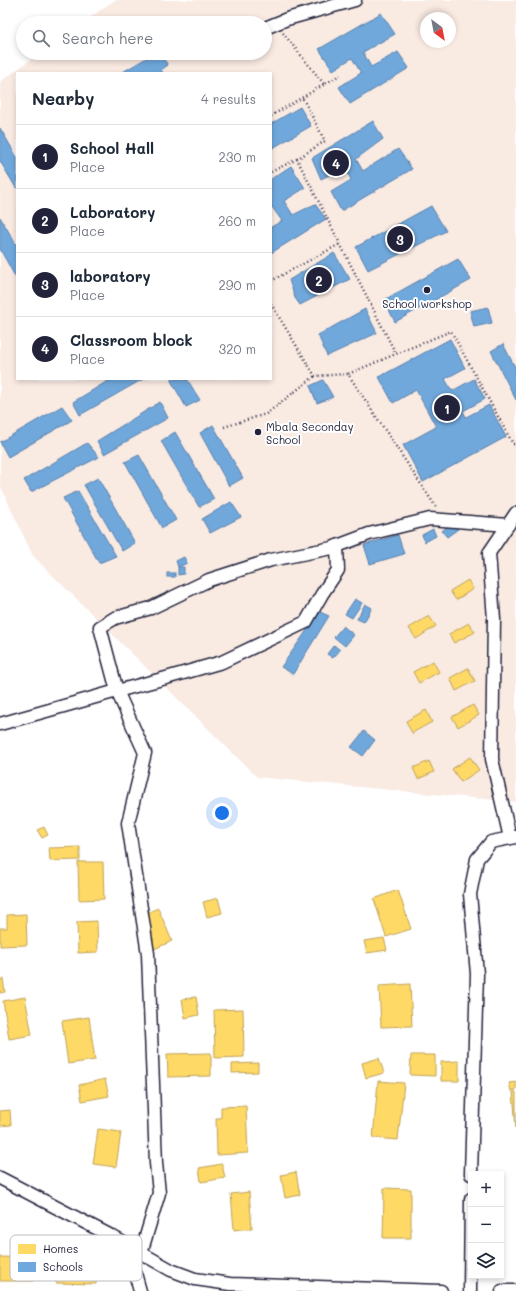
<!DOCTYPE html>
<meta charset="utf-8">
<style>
body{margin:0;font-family:Mali,sans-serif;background:#f6f6f7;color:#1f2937}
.controls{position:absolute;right:12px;bottom:12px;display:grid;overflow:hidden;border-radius:0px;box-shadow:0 2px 6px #0003}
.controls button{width:36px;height:36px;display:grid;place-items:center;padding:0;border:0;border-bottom:1px solid #e0e1e3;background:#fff;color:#1f2937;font:20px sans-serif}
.compass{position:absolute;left:420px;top:12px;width:36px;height:36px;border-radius:50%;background:#fff;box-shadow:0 2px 6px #0003;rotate:148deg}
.you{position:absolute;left:222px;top:813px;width:14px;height:14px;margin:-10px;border:3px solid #fff;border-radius:50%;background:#1a73e8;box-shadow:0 0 0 6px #1a73e833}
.badge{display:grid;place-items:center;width:26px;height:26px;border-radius:50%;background:#22223b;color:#fff;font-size:13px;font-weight:700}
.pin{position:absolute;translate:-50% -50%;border:2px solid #fff;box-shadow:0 1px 4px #0006}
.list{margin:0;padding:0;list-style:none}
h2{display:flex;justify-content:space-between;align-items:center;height:52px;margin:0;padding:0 16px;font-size:17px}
h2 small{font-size:13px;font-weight:400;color:#747a83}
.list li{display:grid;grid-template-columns:26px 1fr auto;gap:12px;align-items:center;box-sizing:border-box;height:64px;padding:0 16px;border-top:1px solid #e0e1e3}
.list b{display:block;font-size:15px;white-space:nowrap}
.list p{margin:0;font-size:13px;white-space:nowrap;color:#747a83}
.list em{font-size:13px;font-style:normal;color:#747a83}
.icon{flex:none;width:22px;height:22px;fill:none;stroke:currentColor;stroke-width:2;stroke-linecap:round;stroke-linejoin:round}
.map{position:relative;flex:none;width:516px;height:1291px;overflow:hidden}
.search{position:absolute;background:#fff;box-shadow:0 2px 6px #0003;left:16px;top:16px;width:256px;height:44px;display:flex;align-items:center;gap:10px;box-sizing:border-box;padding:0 14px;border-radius:22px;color:#747a83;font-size:15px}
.panel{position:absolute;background:#fff;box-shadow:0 2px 6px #0003;left:16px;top:72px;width:256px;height:308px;border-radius:0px}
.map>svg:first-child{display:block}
.built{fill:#f9eae2;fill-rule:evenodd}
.homes{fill:#ffd966;stroke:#bda259}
.schools{fill:#6fa8dc;stroke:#5880ac}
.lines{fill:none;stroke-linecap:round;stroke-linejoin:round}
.street-casing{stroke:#22223b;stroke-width:15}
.path{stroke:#22223b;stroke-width:2.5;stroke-dasharray:1 3;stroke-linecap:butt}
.street{stroke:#fff;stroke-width:12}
.poi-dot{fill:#22223b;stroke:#fff;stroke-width:1.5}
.labels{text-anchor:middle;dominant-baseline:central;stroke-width:4;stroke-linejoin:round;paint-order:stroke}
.poi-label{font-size:11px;fill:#22223b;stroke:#fff}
.key{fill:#fff;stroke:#bdbdc4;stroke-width:1}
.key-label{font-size:11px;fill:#22223b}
</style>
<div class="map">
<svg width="516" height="1291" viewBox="0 0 516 1291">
<rect width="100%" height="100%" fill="#fff"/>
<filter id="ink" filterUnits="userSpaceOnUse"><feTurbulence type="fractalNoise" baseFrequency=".025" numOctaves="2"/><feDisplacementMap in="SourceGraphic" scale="8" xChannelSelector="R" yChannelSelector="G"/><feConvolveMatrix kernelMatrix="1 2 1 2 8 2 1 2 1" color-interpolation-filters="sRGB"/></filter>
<g filter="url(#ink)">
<path class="built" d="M115,0H516V802L257,777L33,556L0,485V82L40,53H265V23H82ZM426,18H450V42H426ZM17,73H271V379H17Z"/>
<g class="homes">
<path d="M468,580L473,589L456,600L450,591Z"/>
<path d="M429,616L436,626L416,639L409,628Z"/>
<path d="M469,623L475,632L454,643L449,634Z"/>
<path d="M433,661L439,672L419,683L413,672Z"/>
<path d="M468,668L475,681L456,691L450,678Z"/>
<path d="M473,705L479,715L458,727L452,717Z"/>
<path d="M426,710L432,722L412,733L406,721Z"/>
<path d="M470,757L479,770L461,782L452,769Z"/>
<path d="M429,761L434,772L418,779L413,768Z"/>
<path d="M44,827L48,835L42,838L37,830Z"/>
<path d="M80,847V860L50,861L49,848Z"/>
<path d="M78,862H103L104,899L79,900Z"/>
<path d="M398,890L411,929L386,937L374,899Z"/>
<path d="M218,898L222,913L207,917L203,902Z"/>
<path d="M158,908L172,941L150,951L135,918Z"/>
<path d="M26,914L27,945L0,946V928H7V915Z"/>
<path d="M97,921L98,952L78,953L77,922Z"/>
<path d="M384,938L387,950L367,953L364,941Z"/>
<path d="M3,979L5,992L0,993V980Z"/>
<path d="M410,984L412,1026L381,1027L379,986Z"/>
<path d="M25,997L32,1035L9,1039L3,1001Z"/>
<path d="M196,997L199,1015L185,1018L182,999Z"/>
<path d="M243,1009L244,1057L215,1058L214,1010Z"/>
<path d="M89,1017L95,1060L68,1064L62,1021Z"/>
<path d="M211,1053V1076L168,1077L167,1054Z"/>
<path d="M411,1055H435V1076L410,1075Z"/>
<path d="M379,1058L384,1073L366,1078L362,1063Z"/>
<path d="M459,1061V1081H441V1062Z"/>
<path d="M258,1063V1072L232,1073V1064Z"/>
<path d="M105,1079L109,1096L82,1101L79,1085Z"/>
<path d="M378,1081L404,1083L398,1140L373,1138Z"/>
<path d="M516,1082V1090L511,1091L509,1083Z"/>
<path d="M513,1092H516V1128Z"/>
<path d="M246,1106L248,1153L217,1155L216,1118H221V1107Z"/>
<path d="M10,1110L11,1125L0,1126V1111Z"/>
<path d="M98,1129L121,1132L116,1167L93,1164Z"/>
<path d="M222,1164L225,1178L201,1182L199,1168Z"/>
<path d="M296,1172L300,1195L285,1198L281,1175Z"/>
<path d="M384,1188L411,1189V1238H383Z"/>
<path d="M249,1192L252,1228L234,1230L231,1194Z"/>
<path d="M0,1257L34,1258L33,1281H0Z"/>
<path d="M56,1266L97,1268L96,1284L56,1283Z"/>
</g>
<g class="schools">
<path d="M381,13L395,34L363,52L371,67L398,52L409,68L350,104L339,87L361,73L352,58L333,70L319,49Z"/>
<path d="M155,53H159L168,65L161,70L163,73H121Z"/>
<path d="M300,107L311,126L271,149V124Z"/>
<path d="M373,121L383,139L356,159L363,171L398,149L412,169L341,211L331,192L351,180L345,167L321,179L312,158Z"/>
<path d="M0,128L17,157V187L16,188L0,161Z"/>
<path d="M291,166L305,188L284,201L293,215L315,204L326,219L271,253V227L282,221L272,207L271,208V179Z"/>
<path d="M431,206L446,231L368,270L356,247Z"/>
<path d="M0,217L17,246V280L0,249Z"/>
<path d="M334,253L350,279L300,305L295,298L289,280Z"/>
<path d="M458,259L471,280L395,322L384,300Z"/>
<path d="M488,307L492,323L474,327L470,311Z"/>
<path d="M365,309L377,333L327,356L318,335Z"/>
<path d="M450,339L465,368L445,379L452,391L474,379L485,399L463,411L466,417L489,405L506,437L423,482L403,445L436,427L416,390L393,403L379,377Z"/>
<path d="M503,344L516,369V400L491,351Z"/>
<path d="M111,379H143L80,415L73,402Z"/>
<path d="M170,379H187L200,400L186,407Z"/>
<path d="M323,380L333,397L317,403L310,386Z"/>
<path d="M160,402L168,418L104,454L97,441Z"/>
<path d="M62,406L72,420L8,457L0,442Z"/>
<path d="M213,425L243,478L229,486L200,433Z"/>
<path d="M175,432L214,499L199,507L161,441Z"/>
<path d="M87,443L99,457L31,492L24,480Z"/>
<path d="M139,455L176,520L162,528L125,462Z"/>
<path d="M98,478L135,543L122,551L84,485Z"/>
<path d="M78,491L116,556L99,563L63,498Z"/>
<path d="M231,502L241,517L210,533L202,519Z"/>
<path d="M453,522L458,529L447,537L442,531Z"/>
<path d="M433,529L436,536L425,542L422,535Z"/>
<path d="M398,535L404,554L370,564L364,545Z"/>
<path d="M184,557L187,563L178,567L176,561Z"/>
<path d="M178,567H184V574L178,575Z"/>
<rect x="167" y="573" width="8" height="4"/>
<path d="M355,599L362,603L352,618L345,614Z"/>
<path d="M365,604L372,608L364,622L357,619Z"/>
<path d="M320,612L329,616L293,674L281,667Z"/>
<path d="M343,626L354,635L345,646L334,637Z"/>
<path d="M334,645L340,650L333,658L327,654Z"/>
<path d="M364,731L375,740L363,756L351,747Z"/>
</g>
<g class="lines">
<defs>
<g id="street">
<path d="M265,28L287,19L355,0"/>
<path d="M0,724L117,691L100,627L115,618L151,608L209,580L271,560L332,548L369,534L430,519L508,525"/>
<path d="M510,838L492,759L494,619L489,553L516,513"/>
<path d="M471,1174L477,974L470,894L477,859L491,842L516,837"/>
<path d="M0,1178L113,1237L171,1270L195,1279L230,1284L441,1291"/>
<path d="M127,1245L140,1291"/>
<path d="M141,1253L159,1193L156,1163L148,954L128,823L145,753L117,691L166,678L222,662L306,622L322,594L338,570L337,546"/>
<path d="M470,1291L471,1199"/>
<path d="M502,1291H516"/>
</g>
</defs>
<use href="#street" class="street-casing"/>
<g class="path">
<path d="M283,33L324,84"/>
<path d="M271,116L340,75"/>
<path d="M297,159L325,141L302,97"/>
<path d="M271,172L297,159L396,354"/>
<path d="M271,281L340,244"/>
<path d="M271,304L315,376L348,374"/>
<path d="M224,427L266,414L315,376"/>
<path d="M436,507L348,374L451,331L513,444H516"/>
</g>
<use href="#street" class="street"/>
</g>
</g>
<g class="poi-dot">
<circle cx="427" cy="290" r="4"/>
<circle cx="258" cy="432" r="4"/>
</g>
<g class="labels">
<g class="poi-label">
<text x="427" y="303">School workshop</text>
<text x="266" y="426" text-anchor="start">Mbala Seconday<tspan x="266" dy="13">School</tspan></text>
</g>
</g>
<rect x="10" y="1235" width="132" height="46" rx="6" class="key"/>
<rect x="18" y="1244" width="18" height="10" fill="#ffd966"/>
<rect x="18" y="1262" width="18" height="10" fill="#6fa8dc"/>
<g class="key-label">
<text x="43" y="1253">Homes</text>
<text x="43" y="1271">Schools</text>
</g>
</svg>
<div class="controls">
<button>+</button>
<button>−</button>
<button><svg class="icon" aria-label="layers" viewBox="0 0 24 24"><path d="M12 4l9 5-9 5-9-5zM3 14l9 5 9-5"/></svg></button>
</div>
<svg class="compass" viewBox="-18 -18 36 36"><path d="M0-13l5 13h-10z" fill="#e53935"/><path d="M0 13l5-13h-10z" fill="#747a83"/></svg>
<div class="you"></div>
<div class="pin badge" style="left:447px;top:408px">1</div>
<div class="pin badge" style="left:319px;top:280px">2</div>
<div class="pin badge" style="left:400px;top:239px">3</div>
<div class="pin badge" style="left:336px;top:163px">4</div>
<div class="search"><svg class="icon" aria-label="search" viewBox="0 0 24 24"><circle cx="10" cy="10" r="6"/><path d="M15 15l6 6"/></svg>Search here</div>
<section class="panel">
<h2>Nearby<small>4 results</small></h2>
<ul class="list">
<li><span class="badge">1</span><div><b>School Hall</b><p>Place</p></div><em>230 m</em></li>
<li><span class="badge">2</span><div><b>Laboratory</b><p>Place</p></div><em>260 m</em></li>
<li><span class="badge">3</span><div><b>laboratory</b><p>Place</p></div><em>290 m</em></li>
<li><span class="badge">4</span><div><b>Classroom block</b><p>Place</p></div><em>320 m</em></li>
</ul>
</section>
</div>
